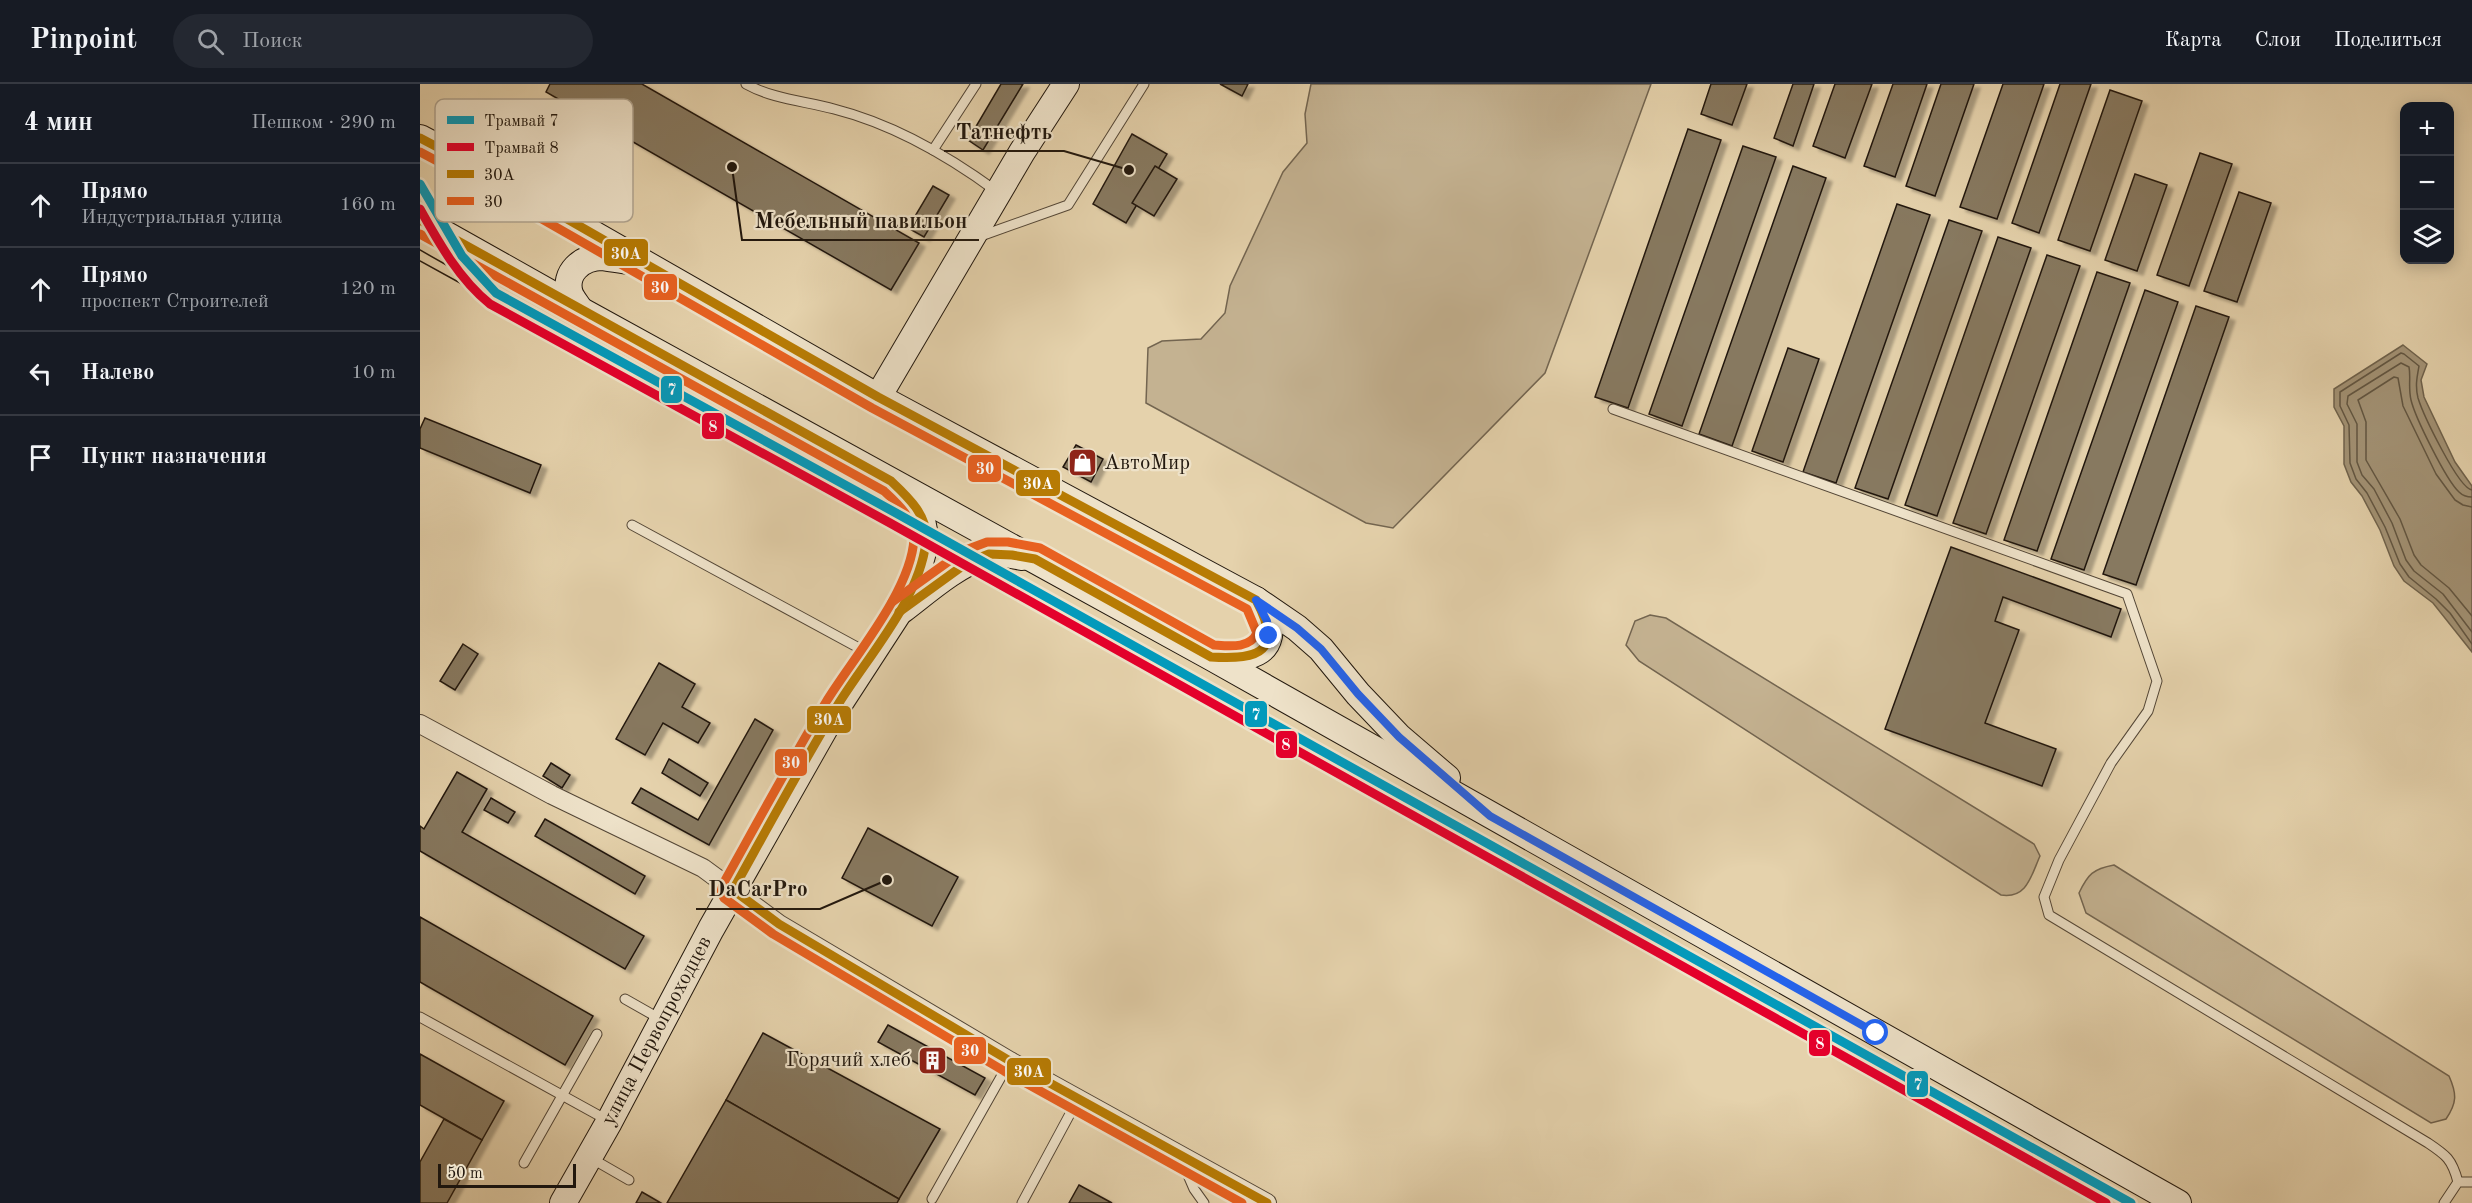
<!DOCTYPE html>
<html lang="ru">
<meta charset="utf-8">
<style>
body{margin:0;font-family:"Old Standard TT",serif;background:#242831;color:#f1f3f6}
.controls{position:absolute;right:18px;top:18px;display:grid;overflow:hidden;border-radius:12px;box-shadow:0 3px 15px #0003}
.controls button{width:54px;height:54px;display:grid;place-items:center;padding:0;border:0;border-bottom:2px solid #363941;background:#171b24;color:#f1f3f6;font:30px sans-serif}
.scale{position:absolute;left:18px;bottom:15px;width:138px;box-sizing:border-box;padding-left:6px;border:3px solid #22180e;border-top:0;font-size:16px;line-height:21px;white-space:nowrap;color:#22180e;-webkit-text-stroke:4px #eee2c9;paint-order:stroke}
.stop{position:absolute;width:18px;height:18px;margin:-14px;border:4px solid #2563eb;border-radius:50%;background:#fff}
.stop.end{background:#2563eb;border-color:#fff;box-shadow:0 2px 6px #0008}
.list{margin:0;padding:0;list-style:none}
h2{display:flex;justify-content:space-between;align-items:center;height:78px;margin:0;padding:0 24px;font-size:26px}
h2 small{font-size:20px;font-weight:400;color:#9ea1a6}
.list li{display:grid;grid-template-columns:39px 1fr auto;gap:18px;align-items:center;box-sizing:border-box;height:84px;padding:0 24px;border-top:2px solid #363941}
.list b{display:block;font-size:22px;white-space:nowrap}
.list p{margin:0;font-size:20px;white-space:nowrap;color:#9ea1a6}
.list em{font-size:20px;font-style:normal;color:#9ea1a6}
.icon{flex:none;width:33px;height:33px;fill:none;stroke:currentColor;stroke-width:2;stroke-linecap:round;stroke-linejoin:round}
.map{position:relative;flex:none;width:2052px;height:1119px;overflow:hidden}
header{display:flex;align-items:center;gap:36px;box-sizing:border-box;height:84px;padding:0 30px;background:#171b24;border-bottom:2px solid #363941}
header strong{font-size:28px}
nav{display:flex;gap:33px;margin-inline-start:auto;font-size:21px}
.search{width:420px;height:54px;background:#242831;display:flex;align-items:center;gap:15px;box-sizing:border-box;padding:0 21px;border-radius:33px;color:#9ea1a6;font-size:22px}
main{display:flex}
aside{flex:1;background:#171b24}
.map>svg:first-child{display:block}
.green{fill:#c4b291;stroke:#736550;stroke-width:1.5}
.water{fill:#a39376;stroke:#6f624c;stroke-width:1.5}
.lines{fill:none;stroke-linecap:round;stroke-linejoin:round}
.shore{stroke:#625642;stroke-width:1.5}
.building{fill:#877960;stroke:#22180e;stroke-width:1.5;filter:url(#shadow)}
.lane-casing{stroke:#534636;stroke-width:11}
.street-casing{stroke:#534636;stroke-width:20}
.secondary-casing{stroke:#22180e;stroke-width:28}
.lane{stroke:#eee2c9;stroke-width:9}
.street{stroke:#eee2c9;stroke-width:18}
.secondary{stroke:#eee2c9;stroke-width:26}
.tram{stroke:#22180e;stroke-width:1.5}
.bus-1-casing{stroke:#eee2c9;stroke-width:14}
.bus-2-casing{stroke:#eee2c9;stroke-width:14}
.bus-1{stroke:#b77b04;stroke-width:9}
.bus-2{stroke:#e86121;stroke-width:9}
.tram-1-casing{stroke:#eee2c9;stroke-width:14}
.tram-2-casing{stroke:#eee2c9;stroke-width:14}
.tram-1{stroke:#039abb;stroke-width:9}
.tram-2{stroke:#e4002b;stroke-width:9}
.route{stroke:#2563eb;stroke-width:8}
.labels{text-anchor:middle;dominant-baseline:central;stroke-width:4.5;stroke-linejoin:round;paint-order:stroke}
.poi-label{font-size:21px;fill:#22180e;stroke:#eee2c9;text-anchor:start}
.street-label{font-size:21px;fill:#22180e;stroke:#eee2c9}
.key{fill:#eee2c9;stroke:#b1a591;stroke-width:1.5}
.key-label{font-size:16px;fill:#22180e}
.leader{fill:none;stroke:#22180e;stroke-width:2}
.callout-dot{fill:#22180e;stroke:#eee2c9;stroke-width:2}
.callout-label{font-size:22px;text-anchor:middle;font-weight:bold;fill:#22180e;stroke:#eee2c9;stroke-width:4.5;stroke-linejoin:round;paint-order:stroke}
.line-badge{stroke:#eee2c9;stroke-width:2}
.badge-label{font-size:16px;text-anchor:middle;font-weight:bold;fill:#fff}
</style>
<header>
<strong>Pinpoint</strong>
<div class="search"><svg class="icon" aria-label="search" viewBox="0 0 24 24"><circle cx="10" cy="10" r="6"/><path d="M15 15l6 6"/></svg>Поиск</div>
<nav><a>Карта</a><a>Слои</a><a>Поделиться</a></nav>
</header>
<main>
<aside>
<h2>4 мин<small>Пешком · 290 m</small></h2>
<ul class="list">
<li><svg class="icon" aria-label="ahead" viewBox="0 0 24 24"><path d="M12 20V5M6 11l6-6 6 6"/></svg><div><b>Прямо</b><p>Индустриальная улица</p></div><em>160 m</em></li>
<li><svg class="icon" aria-label="ahead" viewBox="0 0 24 24"><path d="M12 20V5M6 11l6-6 6 6"/></svg><div><b>Прямо</b><p>проспект Строителей</p></div><em>120 m</em></li>
<li><svg class="icon" aria-label="left" viewBox="0 0 24 24"><path d="M17 20v-9H6M10 6l-5 5 5 5"/></svg><div><b>Налево</b></div><em>10 m</em></li>
<li><svg class="icon" aria-label="arrive" viewBox="0 0 24 24"><path d="M6 21V4h12l-3 4 3 4H6"/></svg><div><b>Пункт назначения</b></div></li>
</ul>
</aside>
<div class="map">
<svg width="2052" height="1119" viewBox="0 0 2052 1119">
<defs>
<filter id="shadow"><feDropShadow dx="6" dy="4" stdDeviation="1.5" flood-color="#0004"/></filter>
</defs>
<rect width="100%" height="100%" fill="#e5d2ac"/>
<filter id="stains"><feTurbulence type="fractalNoise" baseFrequency=".00333" numOctaves="4"/><feColorMatrix values="0 0 0 0 .2 0 0 0 0 .09 0 0 0 0 .02 0 0 0 .5 -.17"/></filter>
<radialGradient id="worn" r=".72"><stop offset=".6" stop-color="#630" stop-opacity="0"/><stop offset="1" stop-color="#630" stop-opacity=".3"/></radialGradient>
<g class="green">
<path d="M891,0H1231L1125,289L973,444L946,439L726,319L728,264L742,257L781,255L805,229L810,202L863,88L887,59L885,30Z"/>
<path d="M1230,531L1246,534L1614,760L1620,772C1611,792 1607,815 1581,811L1219,577L1206,561L1215,537Z"/>
<path d="M1694,781L2029,992C2037,1010 2037,1019 2026,1035L2011,1039L1666,829L1659,809C1668,790 1673,785 1694,781Z"/>
</g>
<path class="water" d="M1983,261L2007,280L2001,296L2004,313L2035,378L2052,402V568L2013,519L1984,497L1974,482L1960,446L1942,412L1931,398L1924,380V342L1914,323V305Z"/>
<g class="lines">
<g class="shore">
<path d="M2052,406C2038,404 2003,330 1998,314C1995,302 1997,293 1999,282L1984,270L1981,269L1920,308V322L1929,341L1930,379L1936,395L1947,409L1965,443L1980,480L1989,493L2016,515L2030,529L2052,560"/>
<path d="M2052,413C2047,413 2043,412 2039,408C2026,396 1995,333 1991,316C1988,303 1991,293 1989,283L1981,279L1928,312L1927,320L1937,340V378L1942,391L1954,405L1972,439L1986,476L1994,487L2023,510L2052,548"/>
<path d="M2052,423L2043,421L2035,416L2016,390L1983,322L1978,294L1974,293L1938,316L1946,338V376L1980,435L1994,471L2001,481L2029,504L2052,532"/>
</g>
</g>
<g class="building">
<path d="M130,0H222L499,159L471,206L126,8Z"/>
<path d="M581,0H603L563,66L548,56Z"/>
<path d="M800,0H828L822,12Z"/>
<path d="M1291,0H1327L1312,41L1281,30Z"/>
<path d="M1373,0H1394L1373,62L1354,54Z"/>
<path d="M1415,0H1452L1425,74L1393,62Z"/>
<path d="M1473,0H1507L1475,93L1444,82Z"/>
<path d="M1521,0H1554L1515,112L1486,102Z"/>
<path d="M1583,0H1624L1577,135L1540,123Z"/>
<path d="M1640,0H1671L1619,149L1592,139Z"/>
<path d="M1690,6L1722,17L1670,167L1638,156Z"/>
<path d="M1268,45L1301,56L1208,324L1175,313Z"/>
<path d="M712,50L747,70L706,139L673,120Z"/>
<path d="M1323,62L1356,73L1262,342L1229,330Z"/>
<path d="M1780,69L1812,80L1769,202L1737,191Z"/>
<path d="M735,82L757,95L734,132L712,119Z"/>
<path d="M1373,82L1406,94L1312,362L1279,350Z"/>
<path d="M1715,90L1747,101L1717,187L1685,176Z"/>
<path d="M513,102L529,111L504,153L488,144Z"/>
<path d="M1819,108L1851,119L1817,218L1784,207Z"/>
<path d="M1477,120L1510,131L1416,399L1383,388Z"/>
<path d="M1529,136L1562,147L1468,415L1435,404Z"/>
<path d="M1578,153L1611,164L1517,432L1485,421Z"/>
<path d="M1627,171L1660,182L1566,450L1533,439Z"/>
<path d="M1677,188L1710,199L1617,467L1584,456Z"/>
<path d="M1725,206L1758,218L1664,486L1631,475Z"/>
<path d="M1776,222L1809,233L1716,501L1683,490Z"/>
<path d="M1368,264L1399,275L1363,378L1332,367Z"/>
<path d="M5,334L121,381L110,409L0,364V345Z"/>
<path d="M656,361L683,375L671,398L643,383Z"/>
<path d="M1531,463L1701,525L1691,553L1583,513L1575,537L1599,546L1565,639L1636,665L1622,702L1465,645Z"/>
<path d="M43,560L58,570L35,606L20,597Z"/>
<path d="M239,579L275,600L262,623L290,639L278,659L243,639L225,671L196,655Z"/>
<path d="M335,635L353,646L289,761L212,719L221,704L278,736Z"/>
<path d="M249,675L288,699L280,712L242,689Z"/>
<path d="M131,679L150,691L142,704L123,692Z"/>
<path d="M37,688L67,705L42,748L224,852L205,885L0,767V742L4,745Z"/>
<path d="M71,714L95,728L88,739L64,726Z"/>
<path d="M125,735L225,792L215,810L115,752Z"/>
<path d="M448,744L538,793L512,842L422,794Z"/>
<path d="M0,833L173,932L145,981L0,898Z"/>
<path d="M468,941L565,994L555,1011L458,958Z"/>
<path d="M343,949L520,1045L479,1115L306,1016Z"/>
<path d="M0,970L84,1017L62,1056L0,1021Z"/>
<path d="M306,1016L479,1115L477,1119H247Z"/>
<path d="M24,1035L62,1056L27,1119H0V1078Z"/>
<path d="M659,1101L692,1119H649Z"/>
<path d="M222,1108L241,1119H216Z"/>
</g>
<g class="lines">
<defs>
<g id="lane">
<path d="M326,0C353,15 384,17 414,25C473,40 527,71 576,107"/>
<path d="M513,66L556,0"/>
<path d="M558,153L648,121L724,0"/>
<path d="M1193,325L1707,510L1737,597L1728,627L1691,679L1639,776L1624,813L1629,831L2008,1059C2026,1071 2032,1075 2038,1098"/>
<path d="M212,441L450,570"/>
<path d="M205,915L242,936"/>
<path d="M0,933L187,1036"/>
<path d="M169,1073L209,1096"/>
<path d="M761,1075L774,1105L784,1119"/>
<path d="M104,1079L177,950"/>
<path d="M512,1115L590,977"/>
<path d="M602,1119L658,1015"/>
<path d="M2024,1119L2038,1098H2052"/>
</g>
<path id="street" d="M0,640L132,711L283,784L359,840L590,977L847,1119"/>
<g id="secondary">
<path d="M0,54L72,92L458,313L836,516L877,544L901,565L938,610L979,653L1027,694"/>
<path d="M0,136L160,226L791,573L1758,1119"/>
<path d="M160,226C157,221 152,215 150,210C143,189 162,173 182,173C191,174 201,176 211,177"/>
<path d="M458,313L602,68L646,0"/>
<path d="M482,526C507,507 535,482 565,471C576,467 591,471 602,473"/>
<path d="M792,573C810,574 844,577 849,552C851,540 841,526 836,516"/>
<path d="M143,1119L189,1038L291,845L414,628L479,528L498,486L506,457L501,431L482,408"/>
</g>
</defs>
<use href="#lane" class="lane-casing"/>
<use href="#street" class="street-casing"/>
<use href="#secondary" class="secondary-casing"/>
<use href="#lane" class="lane"/>
<use href="#street" class="street"/>
<use href="#secondary" class="secondary"/>
<g class="tram">
<path d="M0,166L76,209"/>
<path d="M0,177L71,216"/>
</g>
<defs>
<g id="bus-1">
<path d="M0,54L72,92L458,313L836,516C863,567 841,576 791,573L615,475L592,471L569,470L548,478L479,528"/>
<path d="M0,136L471,397C488,413 509,432 506,458C499,516 449,571 419,619C382,680 348,743 313,806L359,840L590,977L847,1119"/>
</g>
<g id="bus-2">
<path d="M0,68L66,103L452,324L827,525L837,549C830,565 809,562 794,561L620,464L588,458H567L543,467L472,518"/>
<path d="M0,150L464,407C477,419 495,435 494,455C491,507 433,574 406,618C370,678 337,739 303,800L301,808L304,814L353,850L584,987L822,1119"/>
</g>
</defs>
<use href="#bus-1" class="bus-1-casing"/>
<use href="#bus-2" class="bus-2-casing"/>
<use href="#bus-1" class="bus-1"/>
<use href="#bus-2" class="bus-2"/>
<defs>
<path id="tram-1" d="M0,100L42,172L76,209L476,429L1711,1119"/>
<path id="tram-2" d="M0,125C19,159 39,195 70,220L470,439L1686,1119"/>
</defs>
<use href="#tram-1" class="tram-1-casing"/>
<use href="#tram-2" class="tram-2-casing"/>
<use href="#tram-1" class="tram-1"/>
<use href="#tram-2" class="tram-2"/>
</g>
<g class="lines">
<path class="route" d="M849,552L847,537L836,516L877,544L901,565L938,610L979,653L1070,732L1456,949"/>
</g>
<defs>
<symbol id="shop-square" viewBox="-11 -11 22 22"><rect x="-9" y="-9" width="18" height="18" rx="4" fill="#8f2418" stroke="#eee2c9"/><path d="M-5-2.5h2.3a2.7 3.5 0 0 1 5.4 0H5L5.5 6h-11ZM-1.5-2.5h3a1.5 2.3 0 0 0-3 0Z" fill="#fff"/></symbol>
<symbol id="building-square" viewBox="-11 -11 22 22"><rect x="-9" y="-9" width="18" height="18" rx="4" fill="#8f2418" stroke="#eee2c9"/><path d="M-4-6H4V6H1V3H-1V6H-4ZM-2.5-4.3h1.7v1.8h-1.7ZM.8-4.3h1.7v1.8H.8ZM-2.5-1h1.7V.8h-1.7ZM.8-1h1.7V.8H.8Z" fill="#fff"/></symbol>
</defs>
<g fill-rule="evenodd">
<use href="#shop-square" x="646" y="362" width="33" height="33"/>
<use href="#building-square" x="496" y="960" width="33" height="33"/>
</g>
<g class="labels">
<g class="poi-label">
<text x="684" y="379">АвтоМир</text>
<text x="491" y="976" text-anchor="end">Горячий хлеб</text>
</g>
<g class="street-label">
<text transform="translate(237 947) rotate(-62)">улица Первопроходцев</text>
</g>
</g>
<rect x="15" y="15" width="198" height="123" rx="9" class="key"/>
<rect x="27" y="32" width="27" height="8" fill="#039abb"/>
<rect x="27" y="59" width="27" height="8" fill="#e4002b"/>
<rect x="27" y="86" width="27" height="8" fill="#b77b04"/>
<rect x="27" y="113" width="27" height="8" fill="#e86121"/>
<g class="key-label">
<text x="64" y="42">Трамвай 7</text>
<text x="64" y="69">Трамвай 8</text>
<text x="64" y="96">30А</text>
<text x="64" y="123">30</text>
</g>
<path class="leader" d="M709 86L644 67H524M312 83L322 156H559M467 796L400 825H276"/>
<g class="callout-dot">
<circle cx="709" cy="86" r="6"/>
<circle cx="312" cy="83" r="6"/>
<circle cx="467" cy="796" r="6"/>
</g>
<g class="callout-label">
<text x="584" y="55">Татнефть</text>
<text x="441" y="144">Мебельный павильон</text>
<text x="338" y="812">DaCarPro</text>
</g>
<g class="line-badge">
<rect x="183" y="154" width="46" height="29" rx="6" fill="#b77b04"/>
<rect x="223" y="189" width="35" height="28" rx="6" fill="#e86121"/>
<rect x="240" y="291" width="23" height="29" rx="6" fill="#039abb"/>
<rect x="281" y="328" width="24" height="28" rx="6" fill="#e4002b"/>
<rect x="547" y="370" width="35" height="29" rx="6" fill="#e86121"/>
<rect x="595" y="385" width="46" height="28" rx="6" fill="#b77b04"/>
<rect x="824" y="616" width="24" height="28" rx="6" fill="#039abb"/>
<rect x="386" y="621" width="46" height="29" rx="6" fill="#b77b04"/>
<rect x="855" y="646" width="23" height="29" rx="6" fill="#e4002b"/>
<rect x="354" y="664" width="34" height="29" rx="6" fill="#e86121"/>
<rect x="1388" y="945" width="23" height="28" rx="6" fill="#e4002b"/>
<rect x="533" y="952" width="34" height="29" rx="6" fill="#e86121"/>
<rect x="586" y="973" width="46" height="29" rx="6" fill="#b77b04"/>
<rect x="1486" y="986" width="23" height="28" rx="6" fill="#039abb"/>
</g>
<g class="badge-label">
<text x="206" y="175">30А</text>
<text x="240" y="209">30</text>
<text x="252" y="311">7</text>
<text x="293" y="348">8</text>
<text x="565" y="390">30</text>
<text x="618" y="405">30А</text>
<text x="836" y="636">7</text>
<text x="409" y="641">30А</text>
<text x="866" y="666">8</text>
<text x="371" y="684">30</text>
<text x="1400" y="965">8</text>
<text x="550" y="972">30</text>
<text x="609" y="993">30А</text>
<text x="1498" y="1006">7</text>
</g>
<rect width="100%" height="100%" filter="url(#stains)"/>
<rect width="100%" height="100%" fill="url(#worn)"/>
</svg>
<div class="controls">
<button>+</button>
<button>−</button>
<button><svg class="icon" aria-label="layers" viewBox="0 0 24 24"><path d="M12 4l9 5-9 5-9-5zM3 14l9 5 9-5"/></svg></button>
</div>
<div class="scale">50 m</div>
<div class="stop" style="left:1456px;top:949px"></div>
<div class="stop end" style="left:849px;top:552px"></div>
</div>
</main>
